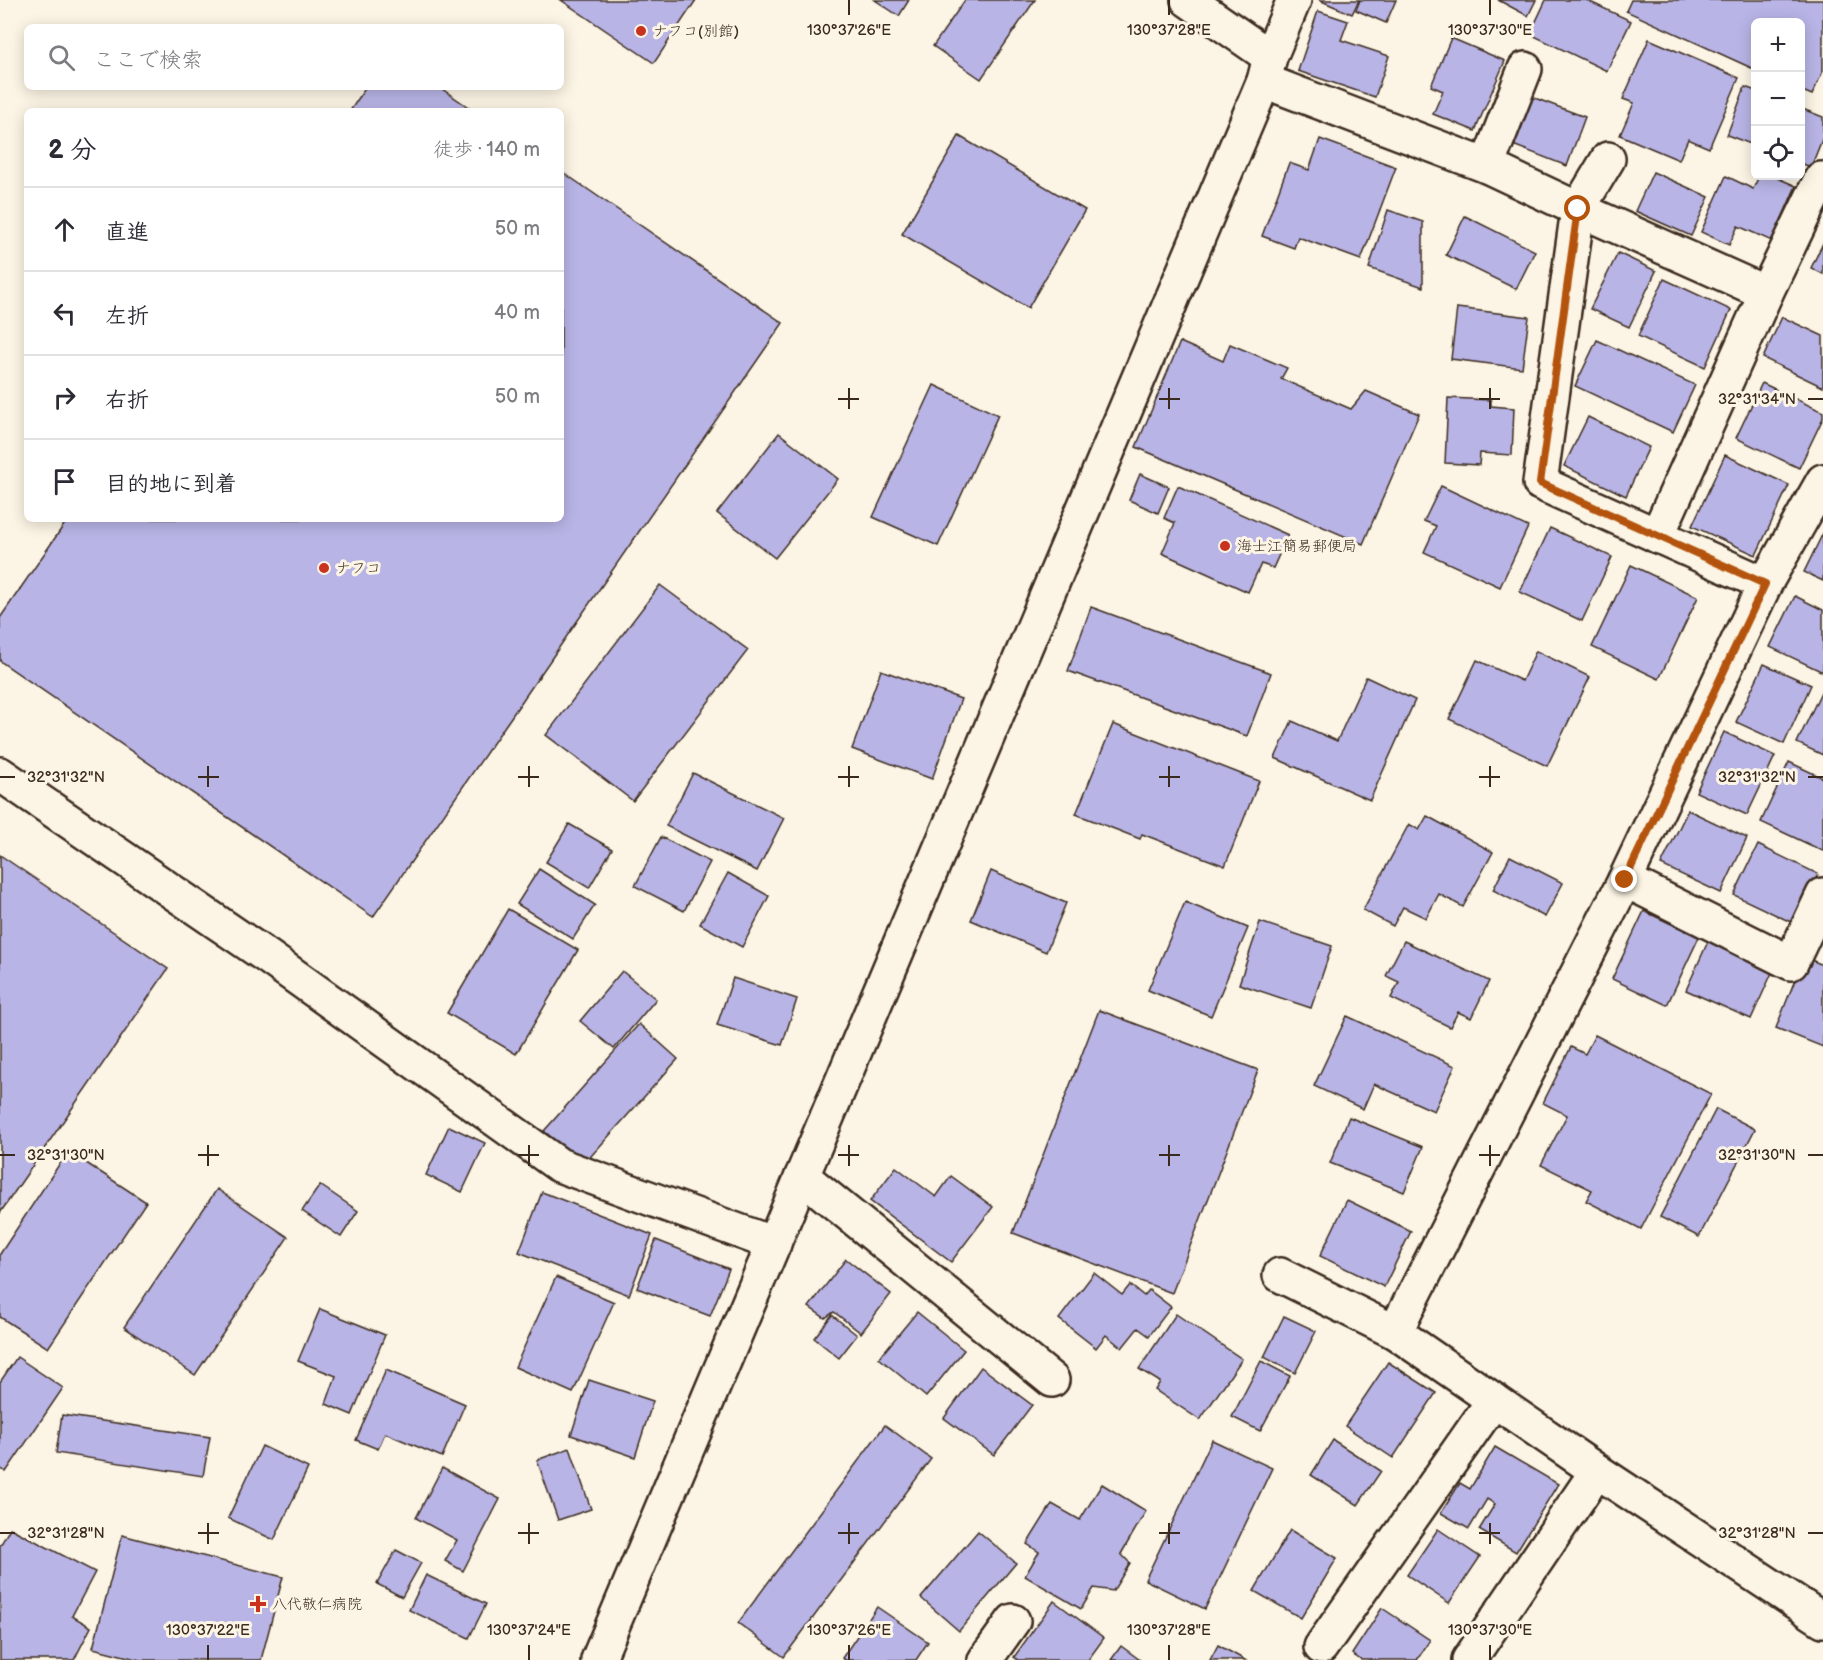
<!DOCTYPE html>
<html lang="ja">
<meta charset="utf-8">
<style>
body{margin:0;font-family:"Balsamiq Sans","Klee One",sans-serif;background:#f7f7f7;color:#2b2b33}
.controls{position:absolute;right:18px;top:18px;display:grid;overflow:hidden;border-radius:9px;box-shadow:0 3px 15px #0003}
.controls button{width:54px;height:54px;display:grid;place-items:center;padding:0;border:0;border-bottom:2px solid #e1e1e2;background:#fff;color:#2b2b33;font:30px sans-serif}
.stop{position:absolute;width:18px;height:18px;margin:-14px;border:4px solid #b45309;border-radius:50%;background:#fff}
.stop.end{background:#b45309;border-color:#fff;box-shadow:0 2px 6px #0008}
.list{margin:0;padding:0;list-style:none}
h2{display:flex;justify-content:space-between;align-items:center;height:78px;margin:0;padding:0 24px;font-size:26px}
h2 small{font-size:20px;font-weight:400;color:#7c7c81}
.list li{display:grid;grid-template-columns:39px 1fr auto;gap:18px;align-items:center;box-sizing:border-box;height:84px;padding:0 24px;border-top:2px solid #e1e1e2}
.list b{display:block;font-size:22px;white-space:nowrap}
.list em{font-size:20px;font-style:normal;color:#7c7c81}
.icon{flex:none;width:33px;height:33px;fill:none;stroke:currentColor;stroke-width:2;stroke-linecap:round;stroke-linejoin:round}
.map{position:relative;flex:none;width:1823px;height:1660px;overflow:hidden}
.search{position:absolute;background:#fff;box-shadow:0 3px 15px #0003;left:24px;top:24px;width:540px;height:66px;display:flex;align-items:center;gap:15px;box-sizing:border-box;padding:0 21px;border-radius:9px;color:#7c7c81;font-size:22px}
.panel{position:absolute;background:#fff;box-shadow:0 3px 15px #0003;left:24px;top:108px;width:540px;height:414px;border-radius:9px}
.map>svg:first-child{display:block}
.building{fill:#b8b4e6;stroke:#3b2a1e;stroke-width:1.5}
.lines{fill:none;stroke-linecap:round;stroke-linejoin:round}
.minor-casing{stroke:#3b2a1e;stroke-width:38}
.minor{stroke:#fcf5e5;stroke-width:33}
.route{stroke:#b45309;stroke-width:8}
.ticks{fill:none;stroke:#3b2a1e;stroke-width:2}
.poi-dot{fill:#c8321e;stroke:#fcf5e5;stroke-width:2}
.labels{text-anchor:middle;dominant-baseline:central;stroke-width:6;stroke-linejoin:round;paint-order:stroke}
.poi-label{font-size:15px;fill:#3b2a1e;stroke:#fcf5e5;text-anchor:start}
.ticks-label{font-size:15px;text-anchor:middle;fill:#3b2a1e;stroke:#fcf5e5;stroke-width:6;stroke-linejoin:round;paint-order:stroke}
</style>
<div class="map">
<svg width="1823" height="1660" viewBox="0 0 1823 1660">
<rect width="100%" height="100%" fill="#fcf5e5"/>
<filter id="ink" filterUnits="userSpaceOnUse"><feTurbulence type="fractalNoise" baseFrequency=".0167" numOctaves="2"/><feDisplacementMap in="SourceGraphic" scale="12" xChannelSelector="R" yChannelSelector="G"/><feConvolveMatrix kernelMatrix="1 2 1 2 8 2 1 2 1" color-interpolation-filters="sRGB"/></filter>
<g filter="url(#ink)">
<g class="building">
<path d="M561,0H696L654,63Z"/>
<path d="M875,0H909L899,16Z"/>
<path d="M965,0H1035L981,79L933,46Z"/>
<path d="M1319,0H1359L1352,14Z"/>
<path d="M1360,0H1396L1386,23L1356,10Z"/>
<path d="M1498,0H1536L1528,16Z"/>
<path d="M1546,0H1586L1631,21L1607,71L1530,34Z"/>
<path d="M1631,0H1823V71L1812,95L1800,90V22H1756V70L1626,11Z"/>
<path d="M1318,11L1348,21L1341,40L1389,56L1375,97L1298,71Z"/>
<path d="M1451,38L1505,61L1475,131L1433,114L1443,91L1431,86Z"/>
<path d="M1649,39L1739,78L1709,148L1688,139L1679,160L1620,135L1634,103L1623,99Z"/>
<path d="M366,87H439L474,111H350Z"/>
<path d="M1745,87L1756,91V146L1727,135Z"/>
<path d="M1532,97L1585,117L1567,166L1513,145Z"/>
<path d="M1800,108L1823,117V137L1811,167L1800,163Z"/>
<path d="M959,136L1085,210L1028,308L902,234Z"/>
<path d="M1320,139L1396,167L1361,260L1298,237L1294,248L1262,236L1289,163L1309,170Z"/>
<path d="M561,171L783,323L373,917L0,661V618L68,519H561Z"/>
<path d="M1653,172L1709,197L1691,236L1635,211Z"/>
<path d="M1726,176L1753,189L1759,176H1773L1796,186L1772,241L1738,226L1729,245L1701,232Z"/>
<path d="M1388,210L1423,222V287L1369,268Z"/>
<path d="M1465,216L1535,251L1516,289L1446,255Z"/>
<path d="M1823,243V274L1811,268Z"/>
<path d="M1618,253L1656,271L1629,327L1590,309Z"/>
<path d="M1664,279L1731,310L1705,367L1638,336Z"/>
<path d="M1457,308L1529,317L1522,368L1451,359Z"/>
<path d="M1782,317L1823,336V387L1763,358Z"/>
<path d="M1597,340L1695,385L1673,432L1575,386Z"/>
<path d="M1180,342L1223,361L1230,344L1287,368L1281,379L1351,409L1366,391L1419,414L1363,544L1136,447Z"/>
<path d="M1762,383L1823,412V418L1799,468L1736,438Z"/>
<path d="M934,385L998,415L938,546L873,517Z"/>
<path d="M1448,398L1491,400V406L1514,408L1512,455L1480,453L1479,465L1445,463Z"/>
<path d="M1588,417L1649,447L1626,496L1564,466Z"/>
<path d="M779,433L838,479L775,558L717,513Z"/>
<path d="M1725,455L1789,485L1756,555L1692,526Z"/>
<path d="M1140,474L1169,487L1158,513L1129,500Z"/>
<path d="M1178,486L1288,535L1273,568L1261,564L1248,592L1162,553L1175,523L1164,518Z"/>
<path d="M1441,486L1528,527L1500,587L1424,552L1436,526L1424,521Z"/>
<path d="M1550,528L1612,557L1582,621L1520,592Z"/>
<path d="M1823,533V581L1804,572Z"/>
<path d="M1631,565L1698,597L1659,679L1592,647Z"/>
<path d="M660,585L748,650L633,801L546,735Z"/>
<path d="M1795,596L1823,610V672L1770,647Z"/>
<path d="M1091,607L1271,673L1247,736L1068,671Z"/>
<path d="M1536,651L1590,677L1547,766L1449,719L1477,660L1522,681Z"/>
<path d="M1764,664L1811,685L1784,744L1736,722Z"/>
<path d="M881,670L961,699L932,779L852,749Z"/>
<path d="M1366,677L1415,700L1370,800L1275,758L1292,721L1337,741Z"/>
<path d="M1821,692L1823,693V755L1797,743Z"/>
<path d="M1113,724L1259,781L1225,866L1142,834L1140,839L1076,814Z"/>
<path d="M1724,732L1775,756L1747,815L1696,792Z"/>
<path d="M1789,762L1823,778V851L1761,822Z"/>
<path d="M693,773L784,818L757,871L666,826Z"/>
<path d="M1688,810L1747,838L1721,893L1661,865Z"/>
<path d="M1427,816L1493,852L1463,907L1439,894L1426,918L1403,907L1393,926L1363,910L1409,824L1419,830Z"/>
<path d="M569,824L612,849L589,888L546,862Z"/>
<path d="M661,837L710,862L684,911L635,886Z"/>
<path d="M1758,845L1818,874L1795,924L1734,895Z"/>
<path d="M0,855L168,969L0,1213Z"/>
<path d="M1510,856L1563,883L1545,917L1493,890Z"/>
<path d="M539,869L595,905L573,939L517,904Z"/>
<path d="M991,871L1066,903L1046,952L971,920Z"/>
<path d="M728,873L769,896L742,947L700,924Z"/>
<path d="M1185,902L1248,928L1211,1016L1148,990Z"/>
<path d="M508,909L578,950L516,1054L447,1013Z"/>
<path d="M1644,911L1699,937L1667,1005L1612,979Z"/>
<path d="M1260,922L1332,946L1311,1008L1239,984Z"/>
<path d="M1711,935L1776,964L1751,1019L1686,990Z"/>
<path d="M1404,941L1489,981L1471,1018L1458,1012L1450,1027L1391,998L1399,982L1386,976Z"/>
<path d="M1804,957L1823,965V1047L1776,1028Z"/>
<path d="M622,971L656,999L614,1049L580,1021Z"/>
<path d="M733,978L797,999L782,1045L717,1025Z"/>
<path d="M1099,1010L1258,1070L1172,1293L1013,1233Z"/>
<path d="M1347,1016L1455,1066L1434,1111L1374,1084L1363,1109L1314,1086Z"/>
<path d="M639,1024L678,1059L583,1165L544,1131Z"/>
<path d="M1595,1035L1711,1094L1641,1229L1586,1201L1592,1190L1541,1165L1567,1115L1543,1103L1571,1047L1585,1054Z"/>
<path d="M1716,1109L1755,1129L1699,1237L1660,1217Z"/>
<path d="M1349,1117L1423,1147L1404,1192L1330,1163Z"/>
<path d="M449,1126L485,1143L462,1192L426,1175Z"/>
<path d="M68,1151L146,1202L48,1348L0,1317V1254Z"/>
<path d="M896,1167L936,1197L951,1176L993,1207L951,1262L870,1201Z"/>
<path d="M320,1185L358,1211L341,1237L302,1211Z"/>
<path d="M217,1189L288,1237L195,1375L124,1327Z"/>
<path d="M542,1192L652,1235L629,1295L519,1252Z"/>
<path d="M1347,1200L1411,1231L1384,1287L1320,1256Z"/>
<path d="M656,1240L729,1269L710,1316L637,1288Z"/>
<path d="M846,1259L891,1294L861,1333L834,1312L825,1318L809,1307Z"/>
<path d="M1094,1273L1122,1295L1130,1285L1144,1296L1149,1290L1171,1307L1149,1336L1138,1328L1122,1348L1106,1335L1096,1348L1059,1319Z"/>
<path d="M556,1277L614,1302L573,1393L515,1367Z"/>
<path d="M320,1309L385,1335L352,1415L326,1404L336,1376L298,1361Z"/>
<path d="M917,1312L964,1350L926,1397L879,1358Z"/>
<path d="M1176,1314L1242,1359L1200,1420L1155,1390L1160,1382L1139,1369Z"/>
<path d="M832,1315L857,1335L839,1358L814,1338Z"/>
<path d="M1284,1316L1316,1331L1295,1373L1264,1357Z"/>
<path d="M17,1357L63,1388L6,1472L0,1468V1382Z"/>
<path d="M1261,1361L1290,1376L1260,1431L1232,1417Z"/>
<path d="M1388,1362L1436,1393L1393,1458L1345,1426Z"/>
<path d="M981,1367L1032,1405L994,1455L944,1418Z"/>
<path d="M386,1370L465,1404L442,1457L385,1433L378,1449L356,1440Z"/>
<path d="M589,1380L653,1401L635,1457L571,1435Z"/>
<path d="M62,1415L210,1437L203,1476L56,1453Z"/>
<path d="M885,1425L931,1459L784,1657L738,1623Z"/>
<path d="M1212,1440L1272,1468L1205,1609L1145,1580Z"/>
<path d="M1333,1440L1381,1471L1358,1505L1311,1475Z"/>
<path d="M262,1446L308,1468L274,1540L228,1518Z"/>
<path d="M1495,1447L1558,1484L1516,1552L1479,1530L1495,1504L1487,1499L1469,1529L1441,1513L1460,1483L1470,1489Z"/>
<path d="M570,1448L591,1509L558,1520L537,1460Z"/>
<path d="M442,1468L500,1499L463,1571L445,1561L457,1540L416,1518Z"/>
<path d="M1102,1484L1146,1511L1121,1554L1130,1563L1113,1591L1094,1588L1081,1609L1025,1576L1039,1552L1027,1544L1052,1504L1080,1520Z"/>
<path d="M10,1528L95,1572L72,1616L91,1627L74,1660H0V1546Z"/>
<path d="M1438,1529L1480,1557L1449,1603L1407,1575Z"/>
<path d="M1290,1530L1337,1558L1301,1618L1254,1591Z"/>
<path d="M978,1531L1016,1563L959,1631L921,1598Z"/>
<path d="M122,1535L283,1577L261,1660H140L93,1648Z"/>
<path d="M396,1550L421,1563L402,1597L377,1584Z"/>
<path d="M426,1575L486,1604L469,1638L409,1610Z"/>
<path d="M1054,1601L1104,1638L1088,1660H1018L1014,1657Z"/>
<path d="M877,1607L928,1642L916,1660H845L842,1658Z"/>
<path d="M1382,1608L1430,1640L1417,1660H1361L1352,1654Z"/>
<path d="M1218,1645L1245,1660H1210Z"/>
<path d="M1121,1646L1140,1660H1111Z"/>
</g>
<g class="lines">
<defs>
<g id="minor">
<path d="M1188,0L1270,57"/>
<path d="M1264,81L1487,166L1578,209L1766,293"/>
<path d="M1608,159L1578,209L1540,483L1765,584"/>
<path d="M1487,166L1525,69"/>
<path d="M1823,481L1765,584L1625,880L1395,1332L1597,1471L1823,1620"/>
<path d="M1657,536L1766,293L1821,179"/>
<path d="M0,774L268,957L559,1165L774,1244"/>
<path d="M1625,880L1791,963L1823,895"/>
<path d="M802,1176L1052,1380"/>
<path d="M1280,1275L1395,1332"/>
<path d="M1321,1647L1494,1400"/>
<path d="M598,1660L1264,81L1270,57L1294,0"/>
<path d="M985,1660L1013,1621"/>
<path d="M1469,1660L1597,1471"/>
</g>
</defs>
<use href="#minor" class="minor-casing"/>
<use href="#minor" class="minor"/>
</g>
</g>
<g class="lines" filter="url(#ink)">
<path class="route" d="M1578,209L1540,483L1765,584L1625,880"/>
</g>
<path class="ticks" d="M849,0V15M1169,0V15M1490,0V15M849,388V409M1169,388V409M1490,388V409M838,399H859M1159,399H1180M1479,399H1500M1808,399H1823M208,766V787M529,766V787M849,766V787M1169,766V787M1490,766V787M0,777H15M198,777H219M518,777H539M838,777H859M1159,777H1180M1479,777H1500M1808,777H1823M208,1145V1166M529,1145V1166M849,1145V1166M1169,1145V1166M1490,1145V1166M0,1155H15M198,1155H219M518,1155H539M838,1155H859M1159,1155H1180M1479,1155H1500M1808,1155H1823M208,1523V1544M529,1523V1544M849,1523V1544M1169,1523V1544M1490,1523V1544M0,1533H15M198,1533H219M518,1533H539M838,1533H859M1159,1533H1180M1479,1533H1500M1808,1533H1823M208,1645V1660M529,1645V1660M849,1645V1660M1169,1645V1660M1490,1645V1660"/>
<g class="poi-dot">
<circle cx="641" cy="31" r="6"/>
<circle cx="1225" cy="546" r="6"/>
<circle cx="324" cy="568" r="6"/>
<path d="M255 1595h6v6h6v6h-6v6h-6v-6h-6v-6h6z"/>
</g>
<g class="labels">
<g class="poi-label">
<text x="653" y="31">ナフコ(別館)</text>
<text x="1237" y="546">海士江簡易郵便局</text>
<text x="336" y="568">ナフコ</text>
<text x="272" y="1604">八代敬仁病院</text>
</g>
</g>
<g class="ticks-label">
<text x="849" y="35">130°37'26"E</text>
<text x="1169" y="35">130°37'28"E</text>
<text x="1490" y="35">130°37'30"E</text>
<text x="1757" y="404">32°31'34"N</text>
<text x="66" y="782">32°31'32"N</text>
<text x="1757" y="782">32°31'32"N</text>
<text x="66" y="1160">32°31'30"N</text>
<text x="1757" y="1160">32°31'30"N</text>
<text x="66" y="1538">32°31'28"N</text>
<text x="1757" y="1538">32°31'28"N</text>
<text x="208" y="1635">130°37'22"E</text>
<text x="529" y="1635">130°37'24"E</text>
<text x="849" y="1635">130°37'26"E</text>
<text x="1169" y="1635">130°37'28"E</text>
<text x="1490" y="1635">130°37'30"E</text>
</g>
</svg>
<div class="controls">
<button>+</button>
<button>−</button>
<button><svg class="icon" aria-label="locate" viewBox="0 0 24 24"><circle cx="12" cy="12" r="6"/><path d="M12 2v4M12 18v4M2 12h4M18 12h4"/></svg></button>
</div>
<div class="stop" style="left:1578px;top:209px"></div>
<div class="stop end" style="left:1625px;top:880px"></div>
<div class="search"><svg class="icon" aria-label="search" viewBox="0 0 24 24"><circle cx="10" cy="10" r="6"/><path d="M15 15l6 6"/></svg>ここで検索</div>
<section class="panel">
<h2>2 分<small>徒歩 · 140 m</small></h2>
<ul class="list">
<li><svg class="icon" aria-label="ahead" viewBox="0 0 24 24"><path d="M12 20V5M6 11l6-6 6 6"/></svg><div><b>直進</b></div><em>50 m</em></li>
<li><svg class="icon" aria-label="left" viewBox="0 0 24 24"><path d="M17 20v-9H6M10 6l-5 5 5 5"/></svg><div><b>左折</b></div><em>40 m</em></li>
<li><svg class="icon" aria-label="right" viewBox="0 0 24 24"><path d="M7 20v-9h11M14 6l5 5-5 5"/></svg><div><b>右折</b></div><em>50 m</em></li>
<li><svg class="icon" aria-label="arrive" viewBox="0 0 24 24"><path d="M6 21V4h12l-3 4 3 4H6"/></svg><div><b>目的地に到着</b></div></li>
</ul>
</section>
</div>
